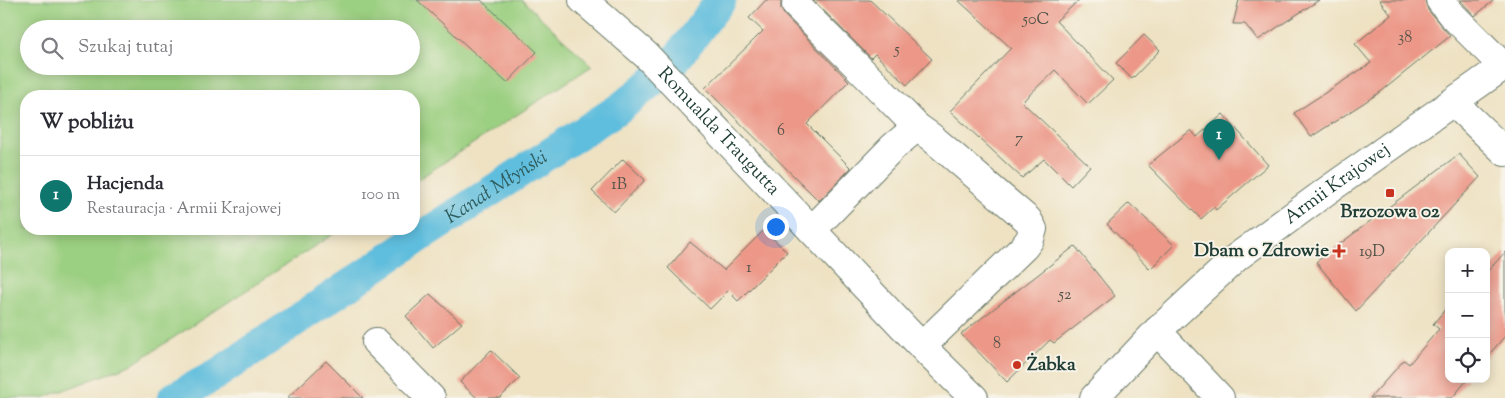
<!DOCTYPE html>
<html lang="pl">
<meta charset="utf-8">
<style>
body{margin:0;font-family:"Sorts Mill Goudy",serif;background:#f7f7f7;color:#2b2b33}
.controls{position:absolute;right:15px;bottom:15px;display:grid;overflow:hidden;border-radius:10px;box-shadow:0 2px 12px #0003}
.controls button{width:45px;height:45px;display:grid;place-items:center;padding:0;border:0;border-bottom:1px solid #e1e1e2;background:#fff;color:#2b2b33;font:25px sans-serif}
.you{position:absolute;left:775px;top:226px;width:18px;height:18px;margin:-12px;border:4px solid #fff;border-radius:50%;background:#1a73e8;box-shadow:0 0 0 8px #1a73e833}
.badge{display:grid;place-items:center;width:32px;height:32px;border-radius:50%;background:#0f766e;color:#fff;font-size:16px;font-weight:700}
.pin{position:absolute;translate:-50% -41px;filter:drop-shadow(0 1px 2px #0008)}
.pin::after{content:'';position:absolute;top:26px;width:18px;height:15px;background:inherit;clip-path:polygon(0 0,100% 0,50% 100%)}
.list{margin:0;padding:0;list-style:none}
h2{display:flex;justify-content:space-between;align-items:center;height:65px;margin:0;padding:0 20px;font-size:21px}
h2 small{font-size:16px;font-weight:400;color:#7c7c81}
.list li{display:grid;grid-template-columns:32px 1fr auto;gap:15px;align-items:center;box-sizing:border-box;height:80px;padding:0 20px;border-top:1px solid #e1e1e2}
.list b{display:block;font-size:19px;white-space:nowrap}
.list p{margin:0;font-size:16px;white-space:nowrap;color:#7c7c81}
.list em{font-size:16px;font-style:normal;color:#7c7c81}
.icon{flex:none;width:28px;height:28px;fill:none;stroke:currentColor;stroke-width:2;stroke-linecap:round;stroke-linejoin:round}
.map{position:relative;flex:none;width:1505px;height:398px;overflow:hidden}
.search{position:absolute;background:#fff;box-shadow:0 2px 12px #0003;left:20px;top:20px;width:400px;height:55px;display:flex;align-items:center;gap:12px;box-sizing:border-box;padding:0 18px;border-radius:28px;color:#7c7c81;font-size:19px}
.panel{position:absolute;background:#fff;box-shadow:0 2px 12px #0003;left:20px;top:90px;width:400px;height:145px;border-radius:20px}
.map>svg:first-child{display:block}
.green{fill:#9bcf81;stroke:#5d865a;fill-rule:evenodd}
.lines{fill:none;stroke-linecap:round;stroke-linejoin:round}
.canal{stroke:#5fbddd;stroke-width:31}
.building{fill:#ec9787}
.minor-casing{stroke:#677766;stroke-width:30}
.minor{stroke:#fff;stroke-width:28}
.poi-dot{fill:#c8321e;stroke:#f7f3e8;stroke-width:2}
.labels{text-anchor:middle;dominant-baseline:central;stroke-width:4;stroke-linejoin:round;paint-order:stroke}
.number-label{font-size:16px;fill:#525449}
.street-label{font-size:19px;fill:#1f3d34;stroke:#f7f3e8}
.poi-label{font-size:19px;font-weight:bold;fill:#1f3d34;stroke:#f7f3e8}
.water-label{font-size:20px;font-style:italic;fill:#2f5d5e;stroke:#f7f3e8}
</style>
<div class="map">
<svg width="1505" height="398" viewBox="0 0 1505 398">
<rect width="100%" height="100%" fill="#f7f3e8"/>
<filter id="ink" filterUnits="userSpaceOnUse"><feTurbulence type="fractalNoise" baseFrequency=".02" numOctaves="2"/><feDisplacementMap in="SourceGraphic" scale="10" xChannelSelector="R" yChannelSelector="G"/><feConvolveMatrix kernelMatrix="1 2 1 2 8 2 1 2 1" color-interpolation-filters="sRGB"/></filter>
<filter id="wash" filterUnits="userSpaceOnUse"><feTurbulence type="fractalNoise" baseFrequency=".0096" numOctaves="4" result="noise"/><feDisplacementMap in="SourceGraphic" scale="20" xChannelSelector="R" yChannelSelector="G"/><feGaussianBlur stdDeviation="1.12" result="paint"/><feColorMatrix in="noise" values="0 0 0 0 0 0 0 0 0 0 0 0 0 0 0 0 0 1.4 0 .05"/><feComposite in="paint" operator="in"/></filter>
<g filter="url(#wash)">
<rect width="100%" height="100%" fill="#eee2c3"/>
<path class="green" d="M0,0H522L592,66L414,182V96H26V229H341L133,364L43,398H0ZM29,29H411V66H29Z"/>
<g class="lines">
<path class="canal" id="s1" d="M173,398L214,376L402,249L621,107L670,67L721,0"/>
</g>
<g id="blocks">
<g class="building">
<path d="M417,0H481L537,52L507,83Z"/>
<path d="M766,0H781V9L785,16L849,81L807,124L851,168L819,201L705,88L763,31L749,18Z"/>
<path d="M813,0H870L932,59L907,85L875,54L871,58Z"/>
<path d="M958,0H1079L1056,21L1113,80L1088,104L1055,70L1022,102L1090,166L1071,186L1044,159L1022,178L950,111L1011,48Z"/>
<path d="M1239,0H1319L1258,40L1245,24H1233Z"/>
<path d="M1379,0H1425L1428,10L1450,36L1382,91L1311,137L1294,113L1371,63L1355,44L1391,15Z"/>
<path d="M1460,0H1494L1475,16Z"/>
<path d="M1144,35L1160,50L1132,79L1116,63Z"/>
<path d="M1223,114L1268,165L1216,210L1214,207L1201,219L1148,165L1191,130L1197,137Z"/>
<path d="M1459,154L1480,177L1356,311L1316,262Z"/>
<path d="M623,159L645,180L614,212L592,191Z"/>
<path d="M1129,203L1174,245L1150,269L1107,224Z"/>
<path d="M764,230L787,252L738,301L728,291L710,309L668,268L690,242L724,270Z"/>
<path d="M1075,246L1115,296L1054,343L1050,340L1007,382L961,334Z"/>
<path d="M1505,252V336L1486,358V271L1487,272Z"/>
<path d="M430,294L462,323L433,348L406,316Z"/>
<path d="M1449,305V379H1468L1452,398H1370L1404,360L1409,364L1439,329L1433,324Z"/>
<path d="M491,350L520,378L500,398H477L460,382Z"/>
<path d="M326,361L363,398H287Z"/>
</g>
</g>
</g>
<g filter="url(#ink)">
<use href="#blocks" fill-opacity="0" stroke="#677766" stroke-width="1"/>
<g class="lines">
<defs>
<g id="minor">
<path id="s2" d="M583,0L646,55L928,353L974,398"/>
<path d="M1440,0L1451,14L1503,66"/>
<path d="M796,5L872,81L917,127"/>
<path d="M1453,102L1505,152"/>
<path d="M812,230L893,147L917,127L931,137L1028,220L1033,229L1030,239L1024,247L922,346"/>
<path d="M1157,331L1220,398"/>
<path d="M376,342L431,398"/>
<path id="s3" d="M1094,398L1157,331L1237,257L1328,190L1505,65"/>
</g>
</defs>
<use href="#minor" class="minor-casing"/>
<use href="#minor" class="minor"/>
</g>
</g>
<g class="poi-dot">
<rect x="1385" y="188" width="10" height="10" rx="2.5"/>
<path d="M1336.5 243.5h5v5h5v5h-5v5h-5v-5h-5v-5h5z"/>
<circle cx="1017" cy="365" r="5"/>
</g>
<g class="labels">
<g class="number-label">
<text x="1036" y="20">50C</text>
<text x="1405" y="38">38</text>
<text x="897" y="50">5</text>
<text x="781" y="131">6</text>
<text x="1019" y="139">7</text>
<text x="619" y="185">1B</text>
<text x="1372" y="252">19D</text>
<text x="749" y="268">1</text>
<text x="1065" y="295">52</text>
<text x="997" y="344">8</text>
</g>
<g class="street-label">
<text stroke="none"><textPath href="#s2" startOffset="189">Romualda Traugutta</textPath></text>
<text stroke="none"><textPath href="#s3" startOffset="325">Armii Krajowej</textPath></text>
</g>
<g class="poi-label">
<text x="1390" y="212">Brzozowa 02</text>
<text x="1329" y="251" text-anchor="end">Dbam o Zdrowie</text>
<text x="1027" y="365" text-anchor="start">Żabka</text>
</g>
<g class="water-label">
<text stroke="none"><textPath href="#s1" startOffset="386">Kanał Młyński</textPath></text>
</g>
</g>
</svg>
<div class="controls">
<button>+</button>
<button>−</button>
<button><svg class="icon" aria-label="locate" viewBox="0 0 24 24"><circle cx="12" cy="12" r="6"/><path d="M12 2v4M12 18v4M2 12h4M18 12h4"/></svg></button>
</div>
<div class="you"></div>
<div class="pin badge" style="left:1219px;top:160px">1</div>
<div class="search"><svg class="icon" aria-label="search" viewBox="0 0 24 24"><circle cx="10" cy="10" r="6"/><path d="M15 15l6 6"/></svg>Szukaj tutaj</div>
<section class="panel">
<h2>W pobliżu<small></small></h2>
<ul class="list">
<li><span class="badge">1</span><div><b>Hacjenda</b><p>Restauracja · Armii Krajowej</p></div><em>100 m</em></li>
</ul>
</section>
</div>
